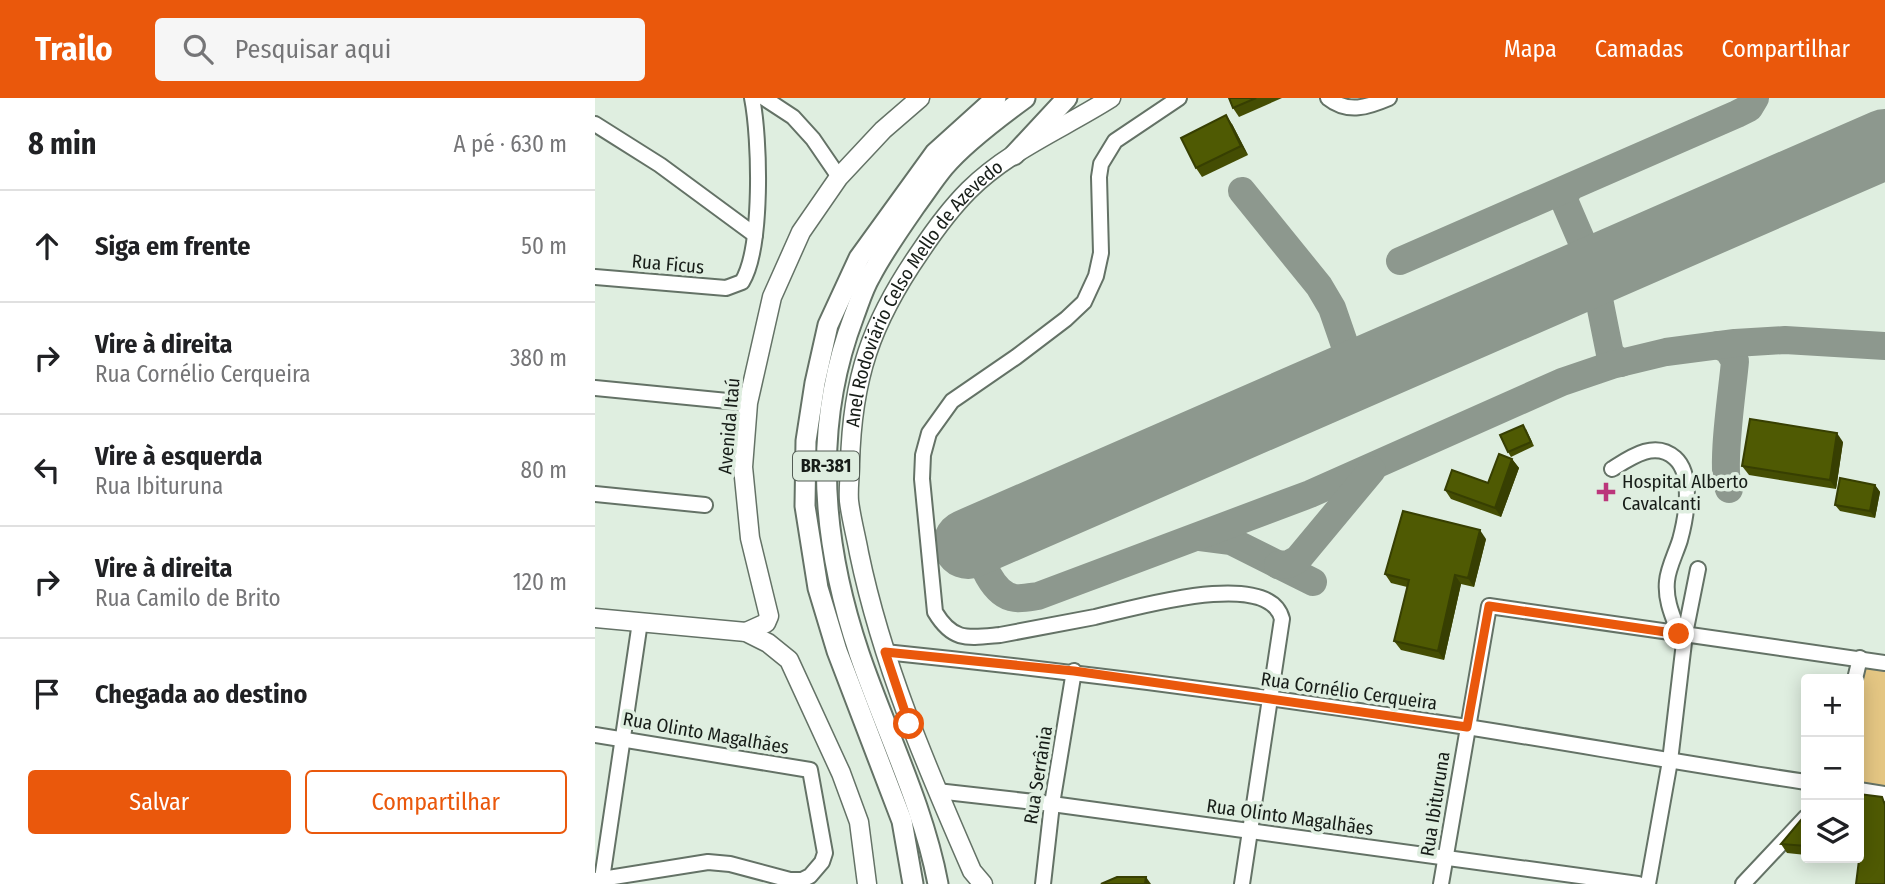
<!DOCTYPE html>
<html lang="pt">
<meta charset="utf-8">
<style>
body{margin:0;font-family:"Fira Sans Condensed",sans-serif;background:#f6f6f6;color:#202124}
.controls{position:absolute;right:21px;bottom:21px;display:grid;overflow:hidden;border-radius:7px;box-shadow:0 4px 18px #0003}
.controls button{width:63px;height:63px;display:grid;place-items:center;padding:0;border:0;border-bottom:2px solid #e0e0e0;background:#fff;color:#202124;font:35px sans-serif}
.stop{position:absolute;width:21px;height:21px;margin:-16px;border:5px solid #ea580c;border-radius:50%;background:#fff}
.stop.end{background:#ea580c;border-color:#fff;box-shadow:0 2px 7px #0008}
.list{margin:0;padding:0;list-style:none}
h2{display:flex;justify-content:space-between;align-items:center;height:91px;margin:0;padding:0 28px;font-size:30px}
h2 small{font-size:23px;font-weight:400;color:#757577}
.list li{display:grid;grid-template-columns:46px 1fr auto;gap:21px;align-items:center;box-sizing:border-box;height:112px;padding:0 28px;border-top:2px solid #e0e0e0}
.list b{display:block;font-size:26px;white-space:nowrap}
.list p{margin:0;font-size:23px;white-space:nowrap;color:#757577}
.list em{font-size:23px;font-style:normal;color:#757577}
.actions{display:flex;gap:14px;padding:21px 28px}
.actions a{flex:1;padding:16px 0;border:2px solid #ea580c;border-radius:7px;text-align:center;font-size:24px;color:#ea580c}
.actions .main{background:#ea580c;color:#fff}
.icon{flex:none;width:38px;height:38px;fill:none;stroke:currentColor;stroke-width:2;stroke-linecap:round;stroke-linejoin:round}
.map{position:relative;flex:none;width:1290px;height:786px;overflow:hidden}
header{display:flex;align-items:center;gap:42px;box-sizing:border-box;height:98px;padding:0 35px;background:#ea580c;color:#fff}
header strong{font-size:33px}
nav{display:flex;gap:38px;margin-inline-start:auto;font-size:24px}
.search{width:490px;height:63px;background:#f6f6f6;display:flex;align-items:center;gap:18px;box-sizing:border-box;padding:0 24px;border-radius:7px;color:#757577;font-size:26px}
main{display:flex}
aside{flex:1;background:#fff}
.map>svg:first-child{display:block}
.green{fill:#e4c683}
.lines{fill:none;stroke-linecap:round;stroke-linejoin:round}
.taxiway{stroke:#8d988e;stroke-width:28}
.runway{stroke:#8d988e;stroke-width:70}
.minor-casing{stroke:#647266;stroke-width:18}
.major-casing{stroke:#647266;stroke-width:21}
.highway-casing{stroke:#647266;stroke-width:23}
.minor{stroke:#fff;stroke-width:14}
.major{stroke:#fff;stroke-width:18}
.highway{stroke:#fff;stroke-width:19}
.wall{fill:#444d03}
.shaded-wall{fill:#373f02}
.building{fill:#4f5a03;stroke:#373f02;stroke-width:2}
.route{stroke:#ea580c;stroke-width:9}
.poi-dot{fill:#bb367b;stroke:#dfeee0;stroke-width:2.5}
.labels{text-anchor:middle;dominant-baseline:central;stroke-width:7;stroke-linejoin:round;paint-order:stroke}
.shield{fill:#dfeee0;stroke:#535c54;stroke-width:2}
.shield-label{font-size:18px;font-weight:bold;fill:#171d18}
.street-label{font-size:19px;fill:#171d18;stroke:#dfeee0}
.poi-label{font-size:19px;fill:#171d18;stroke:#dfeee0;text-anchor:start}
</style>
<header>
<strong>Trailo</strong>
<div class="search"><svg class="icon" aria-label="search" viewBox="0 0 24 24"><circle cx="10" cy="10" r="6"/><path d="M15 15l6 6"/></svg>Pesquisar aqui</div>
<nav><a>Mapa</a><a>Camadas</a><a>Compartilhar</a></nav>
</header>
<main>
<aside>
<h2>8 min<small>A pé · 630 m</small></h2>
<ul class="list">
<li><svg class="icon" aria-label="ahead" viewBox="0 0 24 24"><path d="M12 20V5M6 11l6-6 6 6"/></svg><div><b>Siga em frente</b></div><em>50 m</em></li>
<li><svg class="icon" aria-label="right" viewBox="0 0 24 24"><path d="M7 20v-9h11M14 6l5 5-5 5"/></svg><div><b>Vire à direita</b><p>Rua Cornélio Cerqueira</p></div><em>380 m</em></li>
<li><svg class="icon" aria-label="left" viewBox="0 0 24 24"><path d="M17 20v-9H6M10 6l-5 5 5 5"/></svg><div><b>Vire à esquerda</b><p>Rua Ibituruna</p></div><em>80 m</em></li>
<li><svg class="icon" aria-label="right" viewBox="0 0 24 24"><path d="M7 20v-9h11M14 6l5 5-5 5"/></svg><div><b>Vire à direita</b><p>Rua Camilo de Brito</p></div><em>120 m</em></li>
<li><svg class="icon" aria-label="arrive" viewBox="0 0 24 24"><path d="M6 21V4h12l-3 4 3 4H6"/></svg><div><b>Chegada ao destino</b></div></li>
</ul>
<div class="actions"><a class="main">Salvar</a><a>Compartilhar</a></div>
</aside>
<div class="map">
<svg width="1290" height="786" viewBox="0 0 1290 786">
<rect width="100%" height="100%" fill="#dfeee0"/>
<path class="green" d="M1268,566L1290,569V692L1264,688V587Z"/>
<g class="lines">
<g class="taxiway">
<path d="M973,91L969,102L994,160L1013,167"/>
<path d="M647,93L724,188L737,210L756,265L768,274"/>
<path d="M805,163L1142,16L1154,10L1160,0"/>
<path d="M1008,169L1004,175L1001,186L1015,256L1026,265"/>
<path d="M1123,247L1133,252L1140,263C1138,289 1125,371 1134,391"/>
<path d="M605,439L636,443L718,484"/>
<path d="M382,442C384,463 398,497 420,500C427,501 436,499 443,498L715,396L967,284L1017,267L1071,254L1140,245L1190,242L1290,248"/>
<path d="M683,467L694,466L703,461L777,372"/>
</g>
<path class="runway" d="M373,446L1290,46"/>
<defs>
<g id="minor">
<path d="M169,0L198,19L218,41L244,79"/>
<path d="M584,0L520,43L506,66L504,79L506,155L501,178L489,204L471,221L421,259L357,303L334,335L328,357L327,381L340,514C358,544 373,540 405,537C437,531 469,525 500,519C537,511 674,469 687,521L647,786"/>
<path d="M733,0C753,16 773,9 794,0"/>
<path d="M0,26L65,67L160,137"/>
<path d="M0,179L131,190L147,184C168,150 165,40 157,0"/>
<path d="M0,290L153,305"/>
<path d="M1017,371C1036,359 1060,342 1080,360C1099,377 1091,420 1085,442C1081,455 1073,470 1072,483C1070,502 1078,519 1084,535"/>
<path d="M0,396L110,407"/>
<path d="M290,554C484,574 678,599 872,629C985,647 1098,667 1211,684"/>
<path d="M1260,581L1265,560"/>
<path d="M0,637L215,672L230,755L227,764L215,778L207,782H195L135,766L113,764L0,782"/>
<path d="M1264,692L1290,696"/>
<path d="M342,693L457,706L1043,786"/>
<path d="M7,781L45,524"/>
<path d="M448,786L457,706L479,573"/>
<path d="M846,786L894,508L1290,565"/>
<path d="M1053,786L1075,663L1090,536L1103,471"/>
<path d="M1148,786L1211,719"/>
</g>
<g id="major">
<path d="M0,520L151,534L173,545L194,562L246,675L264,724L272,786"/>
<path d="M151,534L171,525L174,518L155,440L148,369L153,305L177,199L206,134L244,79L288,32L325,0"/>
<path id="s1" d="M388,786L377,773C332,670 287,566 264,455C261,438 256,420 254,403C253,391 255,378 255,366C257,280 276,225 325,154C339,133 356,110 374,92C414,52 469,30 516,0"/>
</g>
<g id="highway">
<path d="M419,57L472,0"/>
<path d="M318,786L307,723L242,553L223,490L210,408L211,343L220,285L233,227L264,160L340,55L401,0"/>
<path d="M343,786C328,706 290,632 264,555C227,445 217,328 259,218C264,205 268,191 275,179C288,154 305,130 321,107C330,95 339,81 349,69C369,45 404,19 430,0"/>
</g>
</defs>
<use href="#minor" class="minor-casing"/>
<use href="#major" class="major-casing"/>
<use href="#highway" class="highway-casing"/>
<use href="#minor" class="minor"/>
<use href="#major" class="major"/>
<use href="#highway" class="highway"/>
</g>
<g class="wall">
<path d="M634,0H687L644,19L638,10Z"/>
<path d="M637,26L653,57L607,79L601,70Z"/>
<path d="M931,331L939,348L916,359L913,354Z"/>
<path d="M1248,344L1241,391L1154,377L1147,368Z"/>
<path d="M917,361L924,370L906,419L856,401L850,392L893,385Z"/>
<path d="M1280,387L1285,394L1280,420L1245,413L1240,407Z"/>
<path d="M891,441L879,489L866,486L849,562L806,552L799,543L812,489L796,485L790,476Z"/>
<path d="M1264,696L1290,704L1264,762L1242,760H1264Z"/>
<path d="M1211,716V757L1192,755L1186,746Z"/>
</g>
<g class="shaded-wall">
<path d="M631,17L637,26L653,57L646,48Z"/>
<path d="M1242,335L1248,344L1241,391L1235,382Z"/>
<path d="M917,361L924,370L906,419L900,410Z"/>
<path d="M1280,387L1285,394L1280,420L1275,413Z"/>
<path d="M885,432L891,441L879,489L873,480Z"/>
<path d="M860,477L866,486L849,562L843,553Z"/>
<path d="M551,779L556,786H550Z"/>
</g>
<g class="building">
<path d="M634,0H661L638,10Z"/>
<path d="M631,17L646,48L601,70L586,40Z"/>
<path d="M1155,321L1242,335L1235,382L1147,368Z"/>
<path d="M928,327L936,344L913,354L905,337Z"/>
<path d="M904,356L917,361L900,410L850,392L857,372L893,385Z"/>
<path d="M1245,380L1280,387L1275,413L1240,407Z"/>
<path d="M808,413L885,432L873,480L860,477L843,553L799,543L814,482L790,476Z"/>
<path d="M1264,696L1287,699L1290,707V786H1261L1265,754H1264Z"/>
<path d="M1211,716V748L1186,746Z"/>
<path d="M522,779H551L550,786H506Z"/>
</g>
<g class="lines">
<path class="route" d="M314,626L290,554L479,573L872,629L894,508L1084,536"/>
</g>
<path class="poi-dot" d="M1007.5 383.5h7v7h7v7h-7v7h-7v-7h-7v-7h7z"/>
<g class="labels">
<rect class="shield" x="198" y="353.5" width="66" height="29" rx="5"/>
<g class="shield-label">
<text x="231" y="368">BR-381</text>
</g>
<g class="street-label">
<text transform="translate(73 166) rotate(5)">Rua Ficus</text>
<text stroke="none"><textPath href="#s1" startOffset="637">Anel Rodoviário Celso Mello de Azevedo</textPath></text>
<text transform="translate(134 328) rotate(-85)">Avenida Itaú</text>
<text transform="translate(754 593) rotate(8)">Rua Cornélio Cerqueira</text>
<text transform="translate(111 635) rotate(10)">Rua Olinto Magalhães</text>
<text transform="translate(443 677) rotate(-81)">Rua Serrânia</text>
<text transform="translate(840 706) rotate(-81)">Rua Ibituruna</text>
<text transform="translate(695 719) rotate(8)">Rua Olinto Magalhães</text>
</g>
<g class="poi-label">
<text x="1027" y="383">Hospital Alberto<tspan x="1027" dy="22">Cavalcanti</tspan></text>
</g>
</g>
</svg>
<div class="controls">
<button>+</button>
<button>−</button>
<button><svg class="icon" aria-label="layers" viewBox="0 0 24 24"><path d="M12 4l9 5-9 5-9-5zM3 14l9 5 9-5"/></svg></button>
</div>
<div class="stop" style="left:314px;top:626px"></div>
<div class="stop end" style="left:1084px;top:536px"></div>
</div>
</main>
